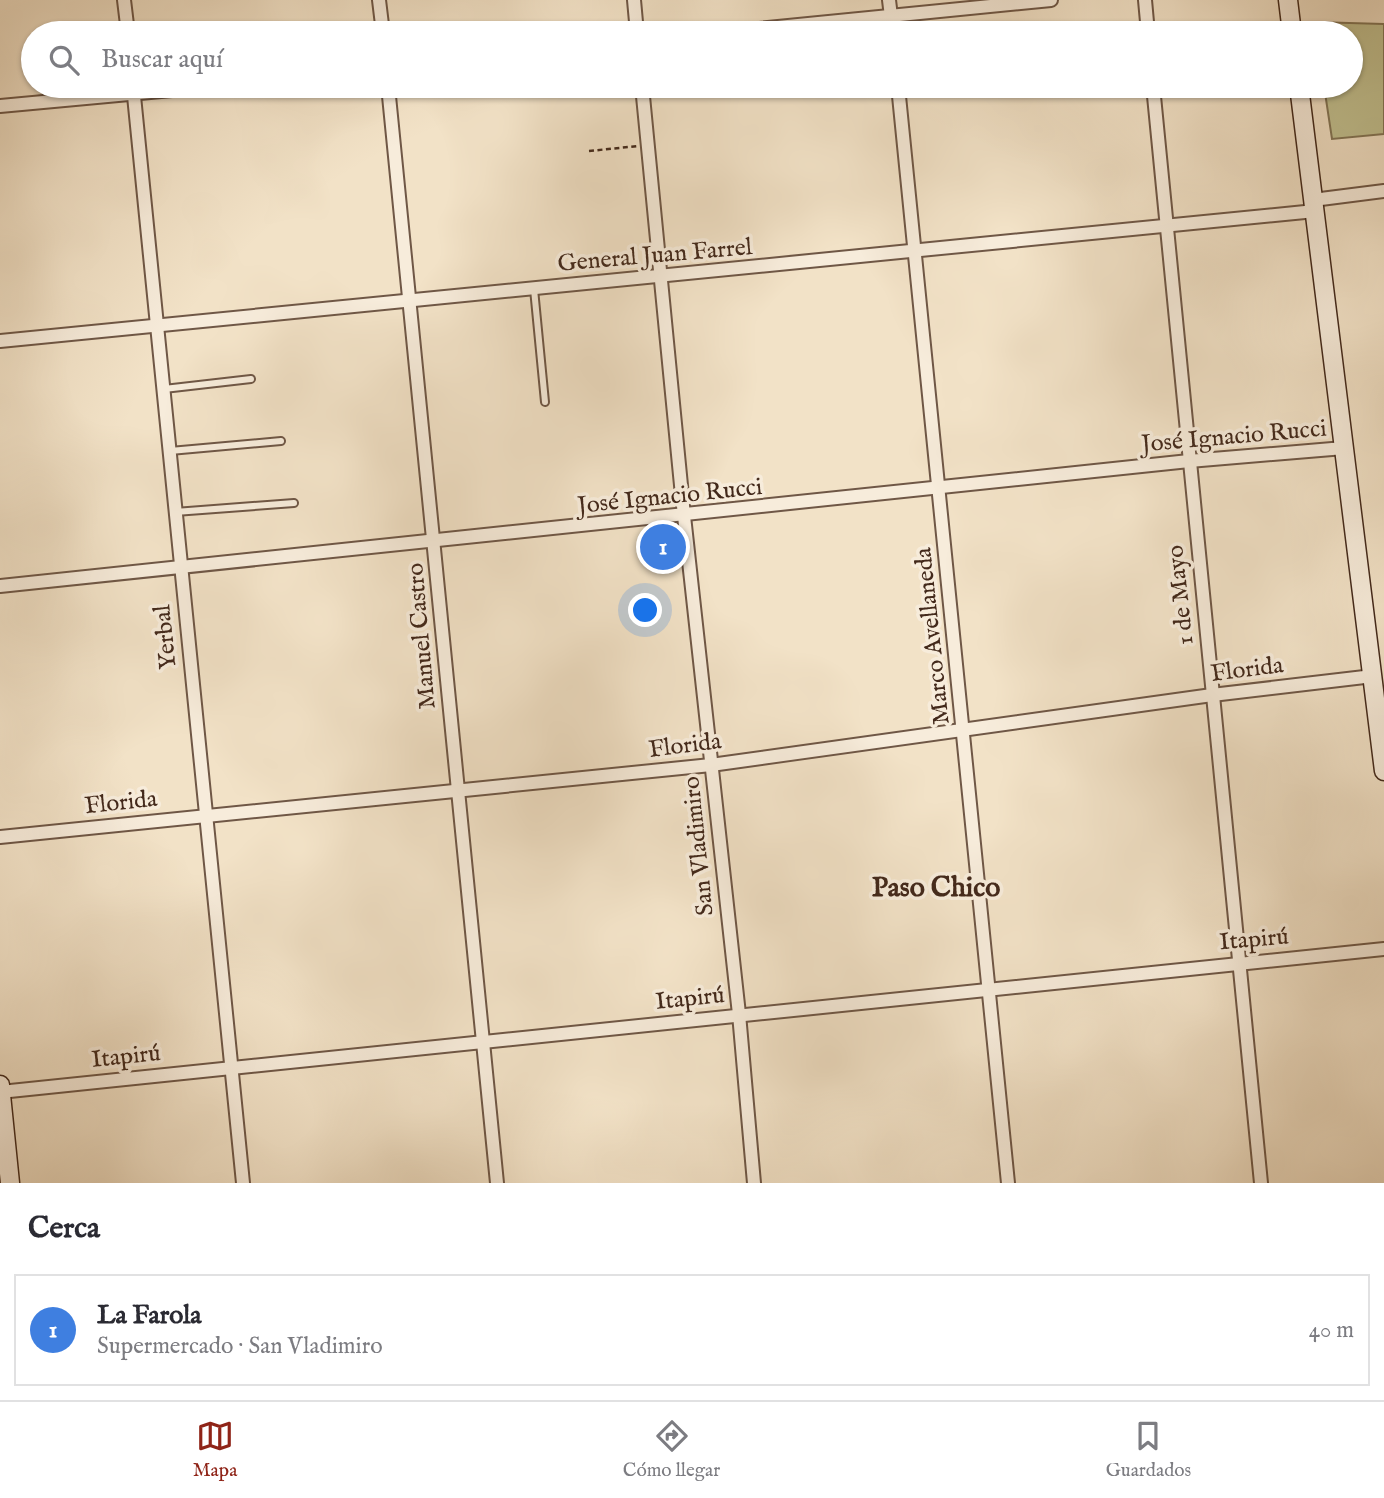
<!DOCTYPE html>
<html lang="es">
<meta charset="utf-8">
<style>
body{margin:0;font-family:"IM FELL English",serif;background:#f7f7f7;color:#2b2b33}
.you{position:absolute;left:646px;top:611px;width:24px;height:24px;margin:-18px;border:5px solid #fff;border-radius:50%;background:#1a73e8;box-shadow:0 0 0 10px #1a73e833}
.badge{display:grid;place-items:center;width:46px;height:46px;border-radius:50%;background:#8f2418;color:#fff;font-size:23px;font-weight:700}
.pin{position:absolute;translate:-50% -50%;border:4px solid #fff;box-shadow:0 2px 7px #0006}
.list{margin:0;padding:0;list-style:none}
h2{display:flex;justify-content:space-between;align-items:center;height:91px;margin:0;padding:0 28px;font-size:30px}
h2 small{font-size:23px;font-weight:400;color:#7c7c81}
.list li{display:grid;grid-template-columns:46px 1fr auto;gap:21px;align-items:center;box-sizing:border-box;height:112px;margin:0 14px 14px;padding:0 14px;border:2px solid #e1e1e2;border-radius:0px}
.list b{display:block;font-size:26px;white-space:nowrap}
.list p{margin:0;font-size:23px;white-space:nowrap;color:#7c7c81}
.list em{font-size:23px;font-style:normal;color:#7c7c81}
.icon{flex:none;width:38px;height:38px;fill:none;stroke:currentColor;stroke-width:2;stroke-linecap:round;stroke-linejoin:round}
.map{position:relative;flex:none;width:1384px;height:1183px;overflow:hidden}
.search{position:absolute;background:#fff;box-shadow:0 2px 5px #0004;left:21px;right:21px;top:21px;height:77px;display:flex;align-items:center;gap:18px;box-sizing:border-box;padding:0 24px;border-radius:38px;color:#7c7c81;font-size:26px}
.sheet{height:217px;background:#fff}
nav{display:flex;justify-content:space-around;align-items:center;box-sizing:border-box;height:98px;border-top:2px solid #e1e1e2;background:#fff;font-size:19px;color:#7c7c81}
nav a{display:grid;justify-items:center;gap:4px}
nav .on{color:#8f2418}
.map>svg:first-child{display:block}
.green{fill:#c1c191;stroke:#827556;stroke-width:2}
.shadow{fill:#0003}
.building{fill:#e6a888;stroke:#43291b;stroke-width:2}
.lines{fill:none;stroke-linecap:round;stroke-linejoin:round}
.lane-casing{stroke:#6f5746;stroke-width:10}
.street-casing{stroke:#6f5746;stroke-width:16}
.secondary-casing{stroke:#43291b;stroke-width:21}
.path{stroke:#43291b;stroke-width:2.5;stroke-dasharray:5 3.5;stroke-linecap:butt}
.lane{stroke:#f7ecdb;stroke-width:6}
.street{stroke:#f7ecdb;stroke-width:12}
.secondary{stroke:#f7ecdb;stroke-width:18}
.labels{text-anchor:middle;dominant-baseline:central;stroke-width:7;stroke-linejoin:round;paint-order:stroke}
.street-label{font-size:24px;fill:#43291b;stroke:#f7ecdb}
.quarter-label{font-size:28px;font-weight:bold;fill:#43291b;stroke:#f7ecdb}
</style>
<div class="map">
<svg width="1384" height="1183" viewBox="0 0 1384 1183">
<rect width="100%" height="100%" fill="#f2e2c7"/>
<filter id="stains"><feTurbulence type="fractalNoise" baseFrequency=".00286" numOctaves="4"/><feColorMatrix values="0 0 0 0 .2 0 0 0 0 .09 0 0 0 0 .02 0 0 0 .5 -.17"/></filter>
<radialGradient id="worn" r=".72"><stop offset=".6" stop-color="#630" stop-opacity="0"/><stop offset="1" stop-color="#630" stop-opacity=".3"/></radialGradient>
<path class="green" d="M1314,22L1384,24V134L1332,139L1324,86H1351V33H1316Z"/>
<path class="shadow" d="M667,541L677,548L678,552L655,551Z"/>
<path class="building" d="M667,539L674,544V551L653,552L652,540Z"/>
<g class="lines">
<defs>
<g id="lane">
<path d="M534,289L545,402"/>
<path d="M164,389L251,379"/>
<path d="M170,451L281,441"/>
<path d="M175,512L294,503"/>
</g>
<g id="street">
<path d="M124,0L128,33"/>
<path d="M379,0L383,33"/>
<path d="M634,0L637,33"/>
<path d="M889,0L893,33"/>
<path d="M1145,0L1148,33"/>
<path d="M718,33L1051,0"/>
<path d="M133,86L243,1183"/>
<path d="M388,86L497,1183"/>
<path d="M642,86L684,516L739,1014L754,1183"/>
<path d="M898,86L1008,1183"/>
<path d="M1153,86L1261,1183"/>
<path d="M0,106L215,86"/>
<path d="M1313,200L1384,191"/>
<path d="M0,341L1315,211"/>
<path d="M0,586L1189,461L1344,448"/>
<path d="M0,837L711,765L1212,695L1373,676"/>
<path d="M0,1092L1384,949"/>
</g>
<g id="secondary">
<path d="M1288,0L1292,33"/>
<path d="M1299,86L1384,771"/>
<path d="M0,1085L10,1183"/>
</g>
</defs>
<use href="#lane" class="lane-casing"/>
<use href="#street" class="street-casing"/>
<use href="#secondary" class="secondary-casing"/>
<path class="path" d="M589,151L638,146"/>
<use href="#lane" class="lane"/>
<use href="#street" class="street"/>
<use href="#secondary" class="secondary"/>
</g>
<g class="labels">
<g class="street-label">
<text transform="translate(655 256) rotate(-5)">General Juan Farrel</text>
<text transform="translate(1234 437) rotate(-5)">José Ignacio Rucci</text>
<text transform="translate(670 497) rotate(-6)">José Ignacio Rucci</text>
<text transform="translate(1181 595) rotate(-96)">1 de Mayo</text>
<text transform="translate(422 636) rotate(-95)">Manuel Castro</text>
<text transform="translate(933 636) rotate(-96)">Marco Avellaneda</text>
<text transform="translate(166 637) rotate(-96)">Yerbal</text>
<text transform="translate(1247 670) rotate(-7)">Florida</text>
<text transform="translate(685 746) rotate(-7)">Florida</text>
<text transform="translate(121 803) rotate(-6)">Florida</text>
<text transform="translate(699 846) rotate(-96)">San Vladimiro</text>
<text transform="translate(1254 940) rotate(-5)">Itapirú</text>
<text transform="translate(690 999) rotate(-6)">Itapirú</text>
<text transform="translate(126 1057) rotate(-6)">Itapirú</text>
</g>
<g class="quarter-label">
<text x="936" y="888">Paso Chico</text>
</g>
</g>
<rect width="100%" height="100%" filter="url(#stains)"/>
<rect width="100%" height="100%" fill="url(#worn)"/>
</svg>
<div class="you"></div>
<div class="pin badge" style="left:663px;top:547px;background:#3f7fe0">1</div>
<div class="search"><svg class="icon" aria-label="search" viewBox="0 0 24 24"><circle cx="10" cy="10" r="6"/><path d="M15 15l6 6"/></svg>Buscar aquí</div>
</div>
<section class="sheet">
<h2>Cerca<small></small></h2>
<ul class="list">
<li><span class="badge" style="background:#3f7fe0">1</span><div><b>La Farola</b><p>Supermercado · San Vladimiro</p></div><em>40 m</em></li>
</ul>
</section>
<nav>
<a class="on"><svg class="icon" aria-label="map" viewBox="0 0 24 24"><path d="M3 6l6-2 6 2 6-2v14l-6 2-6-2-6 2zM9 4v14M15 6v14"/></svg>Mapa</a>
<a><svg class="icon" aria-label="directions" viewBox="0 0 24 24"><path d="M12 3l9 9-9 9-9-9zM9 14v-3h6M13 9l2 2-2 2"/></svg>Cómo llegar</a>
<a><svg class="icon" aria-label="saved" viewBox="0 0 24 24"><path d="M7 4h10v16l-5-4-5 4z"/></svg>Guardados</a>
</nav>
